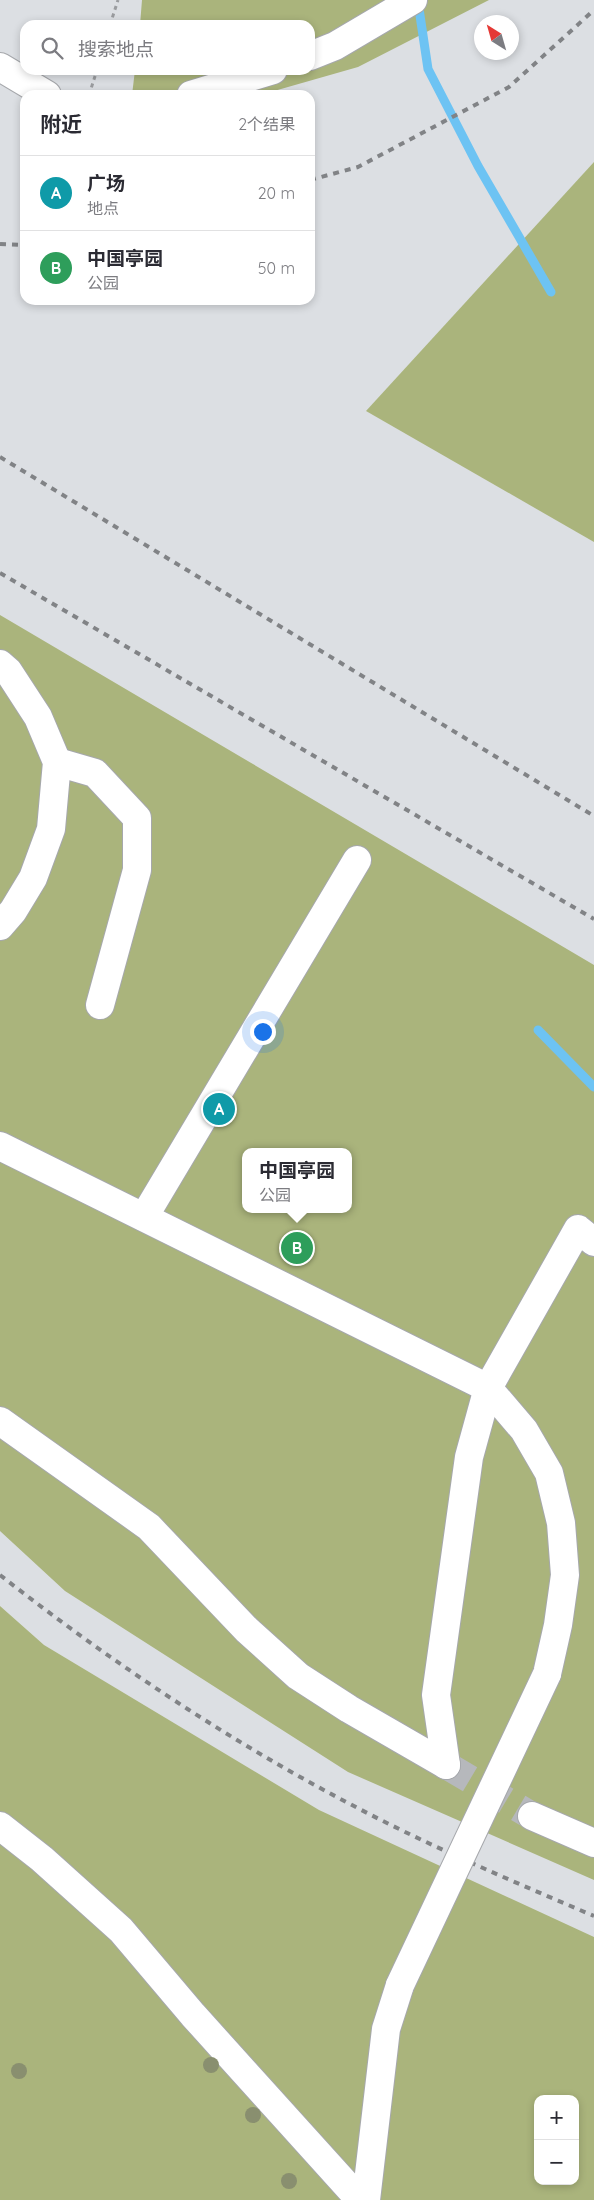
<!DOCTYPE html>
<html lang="zh">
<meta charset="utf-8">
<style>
body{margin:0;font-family:Quicksand,"Noto Sans SC",sans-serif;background:#f2f2f3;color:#2b2b33}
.controls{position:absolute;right:15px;bottom:15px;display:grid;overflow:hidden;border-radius:10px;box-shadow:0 2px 8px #0003}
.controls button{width:45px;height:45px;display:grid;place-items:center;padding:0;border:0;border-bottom:1px solid #e1e1e2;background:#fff;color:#2b2b33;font:25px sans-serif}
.compass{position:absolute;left:474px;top:15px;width:45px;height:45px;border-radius:50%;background:#fff;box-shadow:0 2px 8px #0003;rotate:323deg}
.you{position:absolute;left:262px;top:1031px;width:18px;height:18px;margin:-12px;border:4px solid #fff;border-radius:50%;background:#1a73e8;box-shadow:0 0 0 8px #1a73e833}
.badge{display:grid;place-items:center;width:32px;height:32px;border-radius:50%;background:#111827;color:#fff;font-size:16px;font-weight:700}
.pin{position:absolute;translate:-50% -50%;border:2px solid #fff;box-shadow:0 1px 5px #0006}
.popup{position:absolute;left:242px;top:1148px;width:110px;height:65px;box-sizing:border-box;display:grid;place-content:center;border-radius:10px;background:#fff;filter:drop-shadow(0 1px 4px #0005);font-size:16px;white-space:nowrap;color:#7c7c81}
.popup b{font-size:19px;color:#2b2b33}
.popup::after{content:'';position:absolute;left:50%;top:100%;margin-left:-10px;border:10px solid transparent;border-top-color:#fff}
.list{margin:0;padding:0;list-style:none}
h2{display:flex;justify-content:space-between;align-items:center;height:65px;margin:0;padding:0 20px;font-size:21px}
h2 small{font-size:16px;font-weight:400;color:#7c7c81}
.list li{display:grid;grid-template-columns:32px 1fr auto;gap:15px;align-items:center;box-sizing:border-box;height:75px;padding:0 20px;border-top:1px solid #e1e1e2}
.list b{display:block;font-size:19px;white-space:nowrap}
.list p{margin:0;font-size:16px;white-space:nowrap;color:#7c7c81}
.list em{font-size:16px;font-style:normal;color:#7c7c81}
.icon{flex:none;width:28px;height:28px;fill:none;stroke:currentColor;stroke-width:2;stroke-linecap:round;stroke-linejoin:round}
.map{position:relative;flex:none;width:594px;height:2200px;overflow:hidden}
.search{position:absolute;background:#fff;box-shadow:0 2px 8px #0003;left:20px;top:20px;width:295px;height:55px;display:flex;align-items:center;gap:12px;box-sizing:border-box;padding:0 18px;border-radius:15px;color:#7c7c81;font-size:19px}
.panel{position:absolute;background:#fff;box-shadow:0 2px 8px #0003;left:20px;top:90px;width:295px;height:215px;border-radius:15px}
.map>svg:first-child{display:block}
.green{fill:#aab47c;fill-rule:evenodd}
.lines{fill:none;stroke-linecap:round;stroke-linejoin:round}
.stream{stroke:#6dc3f3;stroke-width:9}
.minor-tunnel{stroke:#b6b8bc;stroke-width:28;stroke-dasharray:28 14;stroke-linecap:butt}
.minor-casing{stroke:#a6a8ac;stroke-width:30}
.path{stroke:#9a9c9f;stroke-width:3;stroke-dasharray:4 4;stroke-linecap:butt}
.minor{stroke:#fff;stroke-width:28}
.rail{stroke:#818386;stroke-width:4;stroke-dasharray:6 6;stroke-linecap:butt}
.minor-bridge-casing{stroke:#a6a8ac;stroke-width:30;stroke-linecap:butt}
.minor-bridge{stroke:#fff;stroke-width:28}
.tree{fill:#898f6f}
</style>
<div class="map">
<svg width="594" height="2200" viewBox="0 0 594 2200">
<rect width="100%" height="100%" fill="#dcdfe3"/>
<g class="green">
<path d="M142,0H489L358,67L260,95H132L135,70H310V25H140Z"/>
<path d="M594,162V542L366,411Z"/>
<path d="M0,615L594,965V1880L348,1772L65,1591L0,1531ZM246,1152H348V1209H246Z"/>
<path d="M0,1606L44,1645L319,1810L594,1937V2200H0ZM538,2099H575V2181H538Z"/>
</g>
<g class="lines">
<g class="stream">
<path d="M418,2L428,69L478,166L551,292"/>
<path d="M538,1030L594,1087"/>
</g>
<path class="minor-tunnel" d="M446,1765L532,1816"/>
<defs>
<g id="minor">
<path d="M310,56L335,46L413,0"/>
<path d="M0,67L47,95"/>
<path d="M191,95L273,70"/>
<path d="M0,664L8,671L38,717L57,762L51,829L33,878L13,911L0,926"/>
<path d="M57,762L95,773L137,818V870L100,1005"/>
<path d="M0,1146L488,1388L524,1430L549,1473L561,1523L565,1575L558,1625L547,1674"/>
<path d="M144,1217L357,860"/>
<path d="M0,1421L149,1527L247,1630L298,1676L349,1709L446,1765"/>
<path d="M446,1765L436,1695L469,1457L488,1388L578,1229L594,1242"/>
<path d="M532,1816L594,1843"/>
<path d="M0,1826L42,1859L121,1930L193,2015L360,2200"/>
<path d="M366,2200L386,2029L400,1985"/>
</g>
</defs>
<use href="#minor" class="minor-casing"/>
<g class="path">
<path d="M110,25L118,0"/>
<path d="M89,95L97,70"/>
</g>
<use href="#minor" class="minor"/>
<g class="rail">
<path d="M310,180L358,167L509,87L594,10"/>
<path d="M0,244L25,245"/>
<path d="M0,457L594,816"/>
<path d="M0,573L594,919"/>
<path d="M0,1575C110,1661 226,1739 350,1804C429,1846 512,1881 594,1916"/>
</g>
<defs>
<path id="minor-bridge" d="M400,1985L547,1674"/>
</defs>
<use href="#minor-bridge" class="minor-bridge-casing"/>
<use href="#minor-bridge" class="minor-bridge"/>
</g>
<g class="tree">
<circle cx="211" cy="2065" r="8"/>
<circle cx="19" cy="2071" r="8"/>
<circle cx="253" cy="2115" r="8"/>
<circle cx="289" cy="2181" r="8"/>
</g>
</svg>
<div class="controls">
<button>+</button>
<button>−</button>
</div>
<svg class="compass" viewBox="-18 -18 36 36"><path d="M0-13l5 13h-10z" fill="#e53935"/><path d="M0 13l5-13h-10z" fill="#7c7c81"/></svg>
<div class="you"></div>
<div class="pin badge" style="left:219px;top:1109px;background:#0f9aa8">A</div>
<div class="pin badge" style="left:297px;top:1248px;background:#2e9e5b">B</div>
<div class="popup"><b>中国亭园</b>公园</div>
<div class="search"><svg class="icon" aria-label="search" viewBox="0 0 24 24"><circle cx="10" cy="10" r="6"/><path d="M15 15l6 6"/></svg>搜索地点</div>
<section class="panel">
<h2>附近<small>2个结果</small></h2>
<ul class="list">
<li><span class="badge" style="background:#0f9aa8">A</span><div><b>广场</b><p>地点</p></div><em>20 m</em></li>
<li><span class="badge" style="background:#2e9e5b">B</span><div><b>中国亭园</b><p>公园</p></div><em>50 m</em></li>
</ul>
</section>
</div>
